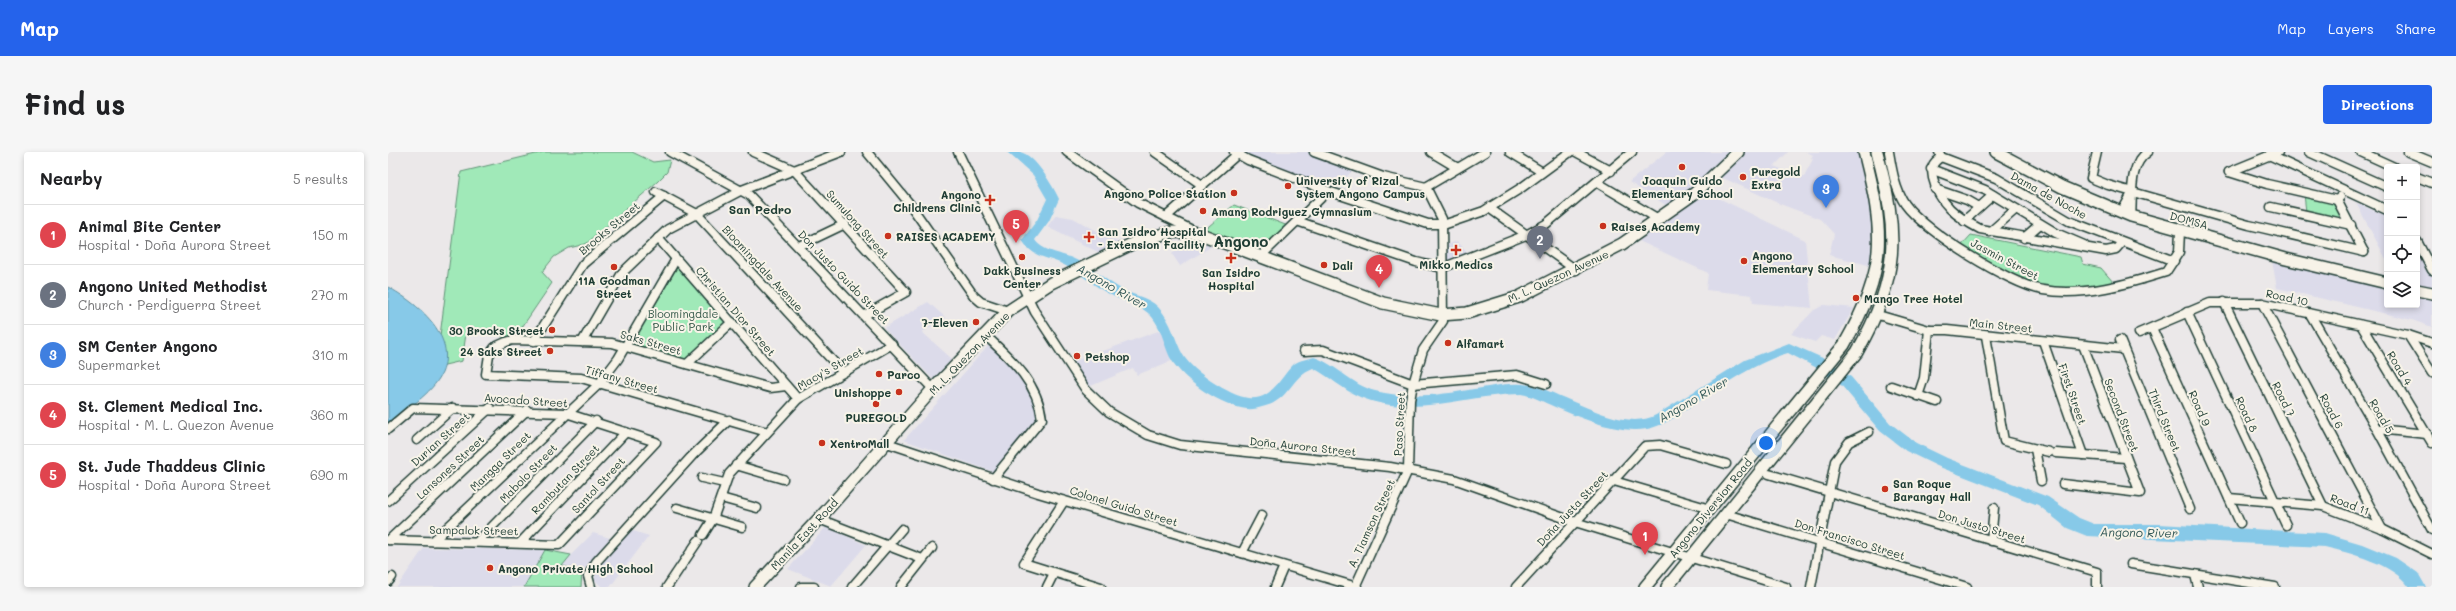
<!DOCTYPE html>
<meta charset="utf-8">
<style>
body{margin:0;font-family:Mali,sans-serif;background:#f6f6f6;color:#202124}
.controls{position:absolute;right:12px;top:12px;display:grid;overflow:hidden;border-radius:4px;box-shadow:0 2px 6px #0003}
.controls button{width:36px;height:36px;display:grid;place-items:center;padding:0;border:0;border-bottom:1px solid #e0e0e0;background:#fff;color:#202124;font:20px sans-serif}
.you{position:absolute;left:1378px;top:291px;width:14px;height:14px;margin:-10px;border:3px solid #fff;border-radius:50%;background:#1a73e8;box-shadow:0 0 0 6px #1a73e833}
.badge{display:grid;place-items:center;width:26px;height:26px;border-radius:50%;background:#2563eb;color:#fff;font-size:13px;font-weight:700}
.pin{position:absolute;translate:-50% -33px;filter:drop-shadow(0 1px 2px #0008)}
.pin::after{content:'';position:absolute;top:21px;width:14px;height:12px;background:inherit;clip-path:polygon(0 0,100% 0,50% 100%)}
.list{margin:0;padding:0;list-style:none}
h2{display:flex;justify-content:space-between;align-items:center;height:52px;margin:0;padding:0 16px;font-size:17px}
h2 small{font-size:13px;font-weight:400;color:#757577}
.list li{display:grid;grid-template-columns:26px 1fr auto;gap:12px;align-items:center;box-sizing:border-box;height:60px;padding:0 16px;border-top:1px solid #e0e0e0}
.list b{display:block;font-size:15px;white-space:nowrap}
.list p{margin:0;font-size:13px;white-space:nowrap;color:#757577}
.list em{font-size:13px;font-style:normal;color:#757577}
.icon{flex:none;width:22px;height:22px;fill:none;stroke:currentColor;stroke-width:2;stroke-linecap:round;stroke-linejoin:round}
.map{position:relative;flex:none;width:2044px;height:435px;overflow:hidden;border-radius:4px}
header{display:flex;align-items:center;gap:24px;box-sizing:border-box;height:56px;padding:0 20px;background:#2563eb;color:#fff}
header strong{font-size:19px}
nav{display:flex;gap:22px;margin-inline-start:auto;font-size:14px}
.intro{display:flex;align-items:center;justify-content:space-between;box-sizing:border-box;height:96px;padding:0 24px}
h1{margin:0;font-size:28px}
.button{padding:10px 18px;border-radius:4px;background:#2563eb;color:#fff;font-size:14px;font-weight:700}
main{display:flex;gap:24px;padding:0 24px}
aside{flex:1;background:#fff;border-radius:4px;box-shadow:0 2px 6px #0003}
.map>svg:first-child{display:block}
.built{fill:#dcdbea}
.green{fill:#a0e9b8;stroke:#609376}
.water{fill:#87c9e8;stroke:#5d91a0}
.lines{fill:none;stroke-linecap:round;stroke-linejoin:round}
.river{fill:#87c9e8;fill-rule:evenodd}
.minor-casing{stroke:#1f3d34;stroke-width:11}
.major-casing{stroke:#1f3d34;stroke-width:14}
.minor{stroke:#f7f3e8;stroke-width:8}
.major{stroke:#f7f3e8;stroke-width:11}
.poi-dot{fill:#c8321e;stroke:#f7f3e8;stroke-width:1.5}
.labels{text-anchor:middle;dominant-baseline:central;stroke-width:4;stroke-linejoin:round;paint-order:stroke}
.poi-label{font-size:11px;font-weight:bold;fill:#1f3d34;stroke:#f7f3e8;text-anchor:start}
.street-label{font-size:11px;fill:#1f3d34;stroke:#f7f3e8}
.park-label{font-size:11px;fill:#325748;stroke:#f7f3e8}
.neighbourhood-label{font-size:12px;font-weight:bold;fill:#1f3d34;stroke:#f7f3e8}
.water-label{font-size:12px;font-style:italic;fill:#345958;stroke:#f7f3e8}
.district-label{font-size:15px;font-weight:bold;fill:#1f3d34;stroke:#f7f3e8}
</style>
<header>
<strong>Map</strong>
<nav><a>Map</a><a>Layers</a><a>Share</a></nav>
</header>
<div class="intro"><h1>Find us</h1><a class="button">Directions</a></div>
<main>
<aside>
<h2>Nearby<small>5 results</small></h2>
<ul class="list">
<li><span class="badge" style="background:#e0444e">1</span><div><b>Animal Bite Center</b><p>Hospital · Doña Aurora Street</p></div><em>150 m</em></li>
<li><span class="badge" style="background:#6b7280">2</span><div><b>Angono United Methodist</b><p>Church · Perdiguerra Street</p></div><em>270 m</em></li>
<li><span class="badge" style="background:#3f7fe0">3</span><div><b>SM Center Angono</b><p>Supermarket</p></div><em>310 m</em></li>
<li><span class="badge" style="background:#e0444e">4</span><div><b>St. Clement Medical Inc.</b><p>Hospital · M. L. Quezon Avenue</p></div><em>360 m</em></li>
<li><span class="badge" style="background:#e0444e">5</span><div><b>St. Jude Thaddeus Clinic</b><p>Hospital · Doña Aurora Street</p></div><em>690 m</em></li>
</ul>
</aside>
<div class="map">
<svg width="2044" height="435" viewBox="0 0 2044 435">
<rect width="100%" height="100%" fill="#ebe8e9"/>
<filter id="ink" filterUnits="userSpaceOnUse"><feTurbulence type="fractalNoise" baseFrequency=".025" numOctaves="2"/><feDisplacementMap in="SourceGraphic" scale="8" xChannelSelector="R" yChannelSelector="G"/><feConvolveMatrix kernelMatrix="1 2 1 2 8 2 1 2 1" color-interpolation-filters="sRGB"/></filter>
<g filter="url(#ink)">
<g class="built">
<path d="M858,0H922L966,17L946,38L855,2Z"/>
<path d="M1278,0H1339L1343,3L1281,55L1241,30Z"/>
<path d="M1355,0H1400L1386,14L1412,25L1416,24L1425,7L1423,6L1425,3L1418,0H1469L1484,61L1486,100L1484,114L1441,103L1446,82L1432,67L1392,52L1333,25Z"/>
<path d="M1318,40L1417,88L1424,156L1365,151L1364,143L1318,138L1320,121L1251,89Z"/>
<path d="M1968,51L1999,64V108L1997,105Z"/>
<path d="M668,63L685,66L731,91L712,101L659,75Z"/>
<path d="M2029,83L2044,112V138L2029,134Z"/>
<path d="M804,86L824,94L792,114L784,102Z"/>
<path d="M1069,89L1081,102L1059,109V93Z"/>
<path d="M1884,109L1999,137V153H2029V143L2044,147V175L2024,168L1889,136Z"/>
<path d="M540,150L558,166L534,180L564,207L545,227L496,176Z"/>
<path d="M1436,153L1466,156L1447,188L1433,184L1427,190L1403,182L1426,158Z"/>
<path d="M773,178L783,209L749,223L745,216L698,236L682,211Z"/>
<path d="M602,192L622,210L635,227L647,251L651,265L606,320L516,288Z"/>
<path d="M438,375L478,393L443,434L400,417Z"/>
<path d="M242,378L261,384L222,435H214L207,428L208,418Z"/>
<path d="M205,381L222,386L194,419L193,435H9L36,396L157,398L183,403Z"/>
</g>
<g class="green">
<path d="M156,0H244L265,10L282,8L279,20L269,30L198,92L181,96L166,105L154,120L164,131L128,184L115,185L103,177L78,182L74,209L48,215L73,20Z"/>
<path d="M1916,42L1946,49L1957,69L1918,60Z"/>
<path d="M846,53L900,74L872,102L815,79Z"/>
<path d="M1583,83L1693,105L1695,112L1713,116L1726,131L1673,137L1642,132L1573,94Z"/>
<path d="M290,114L340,170L299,208L244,191Z"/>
<path d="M157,398L183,403L174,414L194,419L193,435H136Z"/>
</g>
<path class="water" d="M0,135C29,151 70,184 54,221C44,242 17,258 0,272Z"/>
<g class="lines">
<path class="river" d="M619,0C623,0 628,0 632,0C647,3 665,34 671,47L661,69L647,88C654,99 672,101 684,106C701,113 716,127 733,137C744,143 760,145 770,155C785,171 786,187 795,203C804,219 842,244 860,246C884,249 892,225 906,212C911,208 920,207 926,205C948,212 964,233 987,239C1019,247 1054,243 1086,237C1104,235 1123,229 1141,233C1175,240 1233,282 1268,263L1357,208L1401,191L1439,208L1463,225L1502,271L1528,291L1559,306L1660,345L1691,366L1706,372H1770L1937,381L1974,392L2008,406L2030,421L2038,435H2021C2006,412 1962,401 1937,395L1699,384L1679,376L1650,353L1549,314L1518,299L1492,279L1453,233L1429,216L1400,201C1368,210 1339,231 1311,249C1291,262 1272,279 1246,278C1220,277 1191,266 1167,255C1155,250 1146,244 1133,242C1079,242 1025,267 972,245C955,238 941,224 925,216C903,224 901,250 874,255C870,256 864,258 859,257C834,254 795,229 783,207C775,192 774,173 760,161C750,152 736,150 725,144C708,136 693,121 676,113C658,104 646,107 634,88L649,68L659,47L645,23Z"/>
<defs>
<g id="minor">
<path d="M282,0L361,43L545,237"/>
<path d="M365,0L406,18L518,140L477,163"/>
<path d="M479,0L521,51L586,144L593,150L620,159"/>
<path d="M570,0L647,160L698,238L721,260L760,283L792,293L1002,315L1066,327L1187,370L1398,435"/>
<path d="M679,0L750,51L806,79"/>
<path d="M767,0L814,33"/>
<path d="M846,0L860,8L940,39L1040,72H1058L1096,59L1133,36L1182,0"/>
<path d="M926,0L995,25L1038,35"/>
<path d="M1043,0L1068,15"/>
<path d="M1122,0L1154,20"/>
<path d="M1188,0L1223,19"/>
<path d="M1501,0C1504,18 1507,37 1517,52C1536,79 1623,133 1655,138C1695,145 1740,132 1778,120L1791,100L1792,79"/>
<path d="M1551,0L1553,5L1608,26L1681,69L1786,109"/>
<path d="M1709,0L1703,26L1720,33L1861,73L1976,100"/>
<path d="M1921,0L1999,35"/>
<path d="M1973,0L2006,15"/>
<path d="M2020,0L2044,10"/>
<path d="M1881,3L1999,58"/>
<path d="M1553,5C1544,11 1543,15 1545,26C1551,52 1569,65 1592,77L1718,99L1728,97L1734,90"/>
<path d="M1543,17L1597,38L1668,81L1696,93"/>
<path d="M1841,20L1879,32L1949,48"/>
<path d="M1841,20L1890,0"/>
<path d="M2029,25L2044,31"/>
<path d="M1210,31L1272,68"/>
<path d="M1038,35L1097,0"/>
<path d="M1547,37L1579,48L1591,55"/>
<path d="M268,40L309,62L455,220"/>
<path d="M1952,45L1949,48L1976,100"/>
<path d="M1883,55L1963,73"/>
<path d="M1101,56L1188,118"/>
<path d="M1733,61L1742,45"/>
<path d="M1743,64C1745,43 1740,13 1760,0"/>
<path d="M778,65L852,0"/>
<path d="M909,69L1028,110L1054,116L1138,83L1158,72L1244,0"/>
<path d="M1576,69L1605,43"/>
<path d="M1602,80L1628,57"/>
<path d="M270,86L410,247"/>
<path d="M1636,86L1652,72"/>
<path d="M2029,89L2044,118"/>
<path d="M411,94L457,72"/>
<path d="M872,105L940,39"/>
<path d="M1836,150L1935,354"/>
<path d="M1874,151L1994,377"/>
<path d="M1799,160L1898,373"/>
<path d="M1922,162L1989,277L2044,378"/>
<path d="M1490,163L1541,178H1559L1735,197"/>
<path d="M1973,173L2044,291"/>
<path d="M1764,176L1852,371"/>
<path d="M1751,181L1822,151H1874L2020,183L2044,191"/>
<path d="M596,182C622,206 650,230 654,267L605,327"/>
<path d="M2020,183L2044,221"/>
<path d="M1598,184L1616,289L1661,300"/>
<path d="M1732,188L1802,357"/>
<path d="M146,189L195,112L276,44"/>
<path d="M1655,189L1695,303"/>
<path d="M194,190L234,121L280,77L354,38L453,0"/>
<path d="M916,199L935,198L1025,232L1129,223L1158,232"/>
<path d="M299,212L344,170"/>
<path d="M1503,234L1549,250"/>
<path d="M1530,244L1536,226L1541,178"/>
<path d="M0,277L25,256L178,261L268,290L171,393L0,388"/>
<path d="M1989,277L2039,282"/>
<path d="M379,280L193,226L98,222L101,203L107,195L118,190L125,188L224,191L382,236L398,234"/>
<path d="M29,288L65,256"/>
<path d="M499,291L650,341L969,435"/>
<path d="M1647,297L1653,329"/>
<path d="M1668,301L1738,306"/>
<path d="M348,313L395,327"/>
<path d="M1381,322L1709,420V435"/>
<path d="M314,326L336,331"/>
<path d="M1226,329L1322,357"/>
<path d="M1675,332L1752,341L1695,193"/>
<path d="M333,346L369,356"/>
<path d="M1841,346L1935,354L1994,377L2044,402"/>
<path d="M0,349L102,256"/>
<path d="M676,349L636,411L713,435"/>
<path d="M289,356L354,375"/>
<path d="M1338,362L1579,435"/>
<path d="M431,367L534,407"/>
<path d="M315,383L325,367L341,322L410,247L504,192"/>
<path d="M1,388L139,258"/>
<path d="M45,389L211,232L230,207L288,107"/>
<path d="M1603,389L1606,356"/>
<path d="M89,390L208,269"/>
<path d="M132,391L238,280"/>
<path d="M854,401L874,363"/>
<path d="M1743,412L1887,435"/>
<path d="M1807,423L1810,435"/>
<path d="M0,430L4,425"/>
<path d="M203,435L200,424L208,410L304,304L341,268"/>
<path d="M279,435L310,389"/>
<path d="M413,435H426"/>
<path d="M464,435L514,377"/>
<path d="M513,435L544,396"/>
<path d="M659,435L666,421"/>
<path d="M887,435L896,414"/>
<path d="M967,435L1020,318L1022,248L1025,232L1035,198L1055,169L1054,67L1038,35"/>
<path d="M1128,435L1257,294L1272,293L1338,312"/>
<path d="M1423,435L1447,309L1461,290L1481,280"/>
</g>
<g id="major">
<path d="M1608,0L1674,35L1743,64L1898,107L1999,131"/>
<path d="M2029,138L2044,141"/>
<path d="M367,435L438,359L545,237L620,159L663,131L752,88L784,80L810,81L995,151L1053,163L1079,161L1131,145L1234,92L1307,41L1350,0"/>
<path d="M1257,435L1456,193C1499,117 1497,82 1476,0"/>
<path d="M1279,435L1469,200C1512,124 1511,82 1489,0"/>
</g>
</defs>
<use href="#minor" class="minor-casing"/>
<use href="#major" class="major-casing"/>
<use href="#minor" class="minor"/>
<use href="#major" class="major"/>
</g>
</g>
<g class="poi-dot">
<circle cx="1294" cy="15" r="4"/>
<circle cx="1355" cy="25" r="4"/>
<circle cx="900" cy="34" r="4"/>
<circle cx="846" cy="41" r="4"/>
<path d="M600 42h4v4h4v4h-4v4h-4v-4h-4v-4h4z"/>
<circle cx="815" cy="59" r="4"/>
<circle cx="1215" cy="74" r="4"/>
<circle cx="500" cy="84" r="4"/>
<path d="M699 79h4v4h4v4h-4v4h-4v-4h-4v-4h4z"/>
<path d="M1066 92h4v4h4v4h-4v4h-4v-4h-4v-4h4z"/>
<circle cx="634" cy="105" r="4"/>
<path d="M841 100h4v4h4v4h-4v4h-4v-4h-4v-4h4z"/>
<circle cx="1356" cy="109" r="4"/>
<circle cx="936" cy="113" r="4"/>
<circle cx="226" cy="115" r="4"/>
<circle cx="1468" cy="146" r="4"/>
<circle cx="588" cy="170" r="4"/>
<circle cx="164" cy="178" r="4"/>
<circle cx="1060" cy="191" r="4"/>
<circle cx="162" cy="199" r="4"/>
<circle cx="689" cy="204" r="4"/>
<circle cx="491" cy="222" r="4"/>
<circle cx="511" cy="240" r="4"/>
<circle cx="488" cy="252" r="4"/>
<circle cx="434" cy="291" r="4"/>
<circle cx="1497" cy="337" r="4"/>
<circle cx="102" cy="416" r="4"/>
</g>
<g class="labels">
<g class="poi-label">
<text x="1363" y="19">Puregold<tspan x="1363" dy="13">Extra</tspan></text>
<text x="908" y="28">University of Rizal<tspan x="908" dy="13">System Angono Campus</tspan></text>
<text x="1294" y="28" text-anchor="middle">Joaquin Guido<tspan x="1294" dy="13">Elementary School</tspan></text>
<text x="838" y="41" text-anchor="end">Angono Police Station</text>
<text x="593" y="42" text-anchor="end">Angono<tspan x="593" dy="13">Childrens Clinic</tspan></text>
<text x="823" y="59">Amang Rodriguez Gymnasium</text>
<text x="1223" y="74">Raises Academy</text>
<text x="710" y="79">San Isidro Hospital<tspan x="710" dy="13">- Extension Facility</tspan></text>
<text x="508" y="84">RAISES ACADEMY</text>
<text x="1364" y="103">Angono<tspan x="1364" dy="13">Elementary School</tspan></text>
<text x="1068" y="112" text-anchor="middle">Mikko Medics</text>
<text x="944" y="113">Dali</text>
<text x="634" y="118" text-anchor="middle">Dakk Business<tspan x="634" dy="13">Center</tspan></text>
<text x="843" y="120" text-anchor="middle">San Isidro<tspan x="843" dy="13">Hospital</tspan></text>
<text x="226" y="128" text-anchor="middle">11A Goodman<tspan x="226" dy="13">Street</tspan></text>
<text x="1476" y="146">Mango Tree Hotel</text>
<text x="580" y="170" text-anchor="end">7-Eleven</text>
<text x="156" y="178" text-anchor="end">30 Brooks Street</text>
<text x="1068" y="191">Alfamart</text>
<text x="154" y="199" text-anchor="end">24 Saks Street</text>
<text x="697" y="204">Petshop</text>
<text x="499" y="222">Parco</text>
<text x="503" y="240" text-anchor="end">Unishoppe</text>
<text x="488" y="265" text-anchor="middle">PUREGOLD</text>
<text x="442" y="291">XentroMall</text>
<text x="1505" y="331">San Roque<tspan x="1505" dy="13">Barangay Hall</tspan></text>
<text x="110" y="416">Angono Private High School</text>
</g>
<g class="street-label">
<text transform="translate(1661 43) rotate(29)">Dama de Noche</text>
<text transform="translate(1801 68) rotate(15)">DOMSA</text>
<text transform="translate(470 72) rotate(48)">Sumulong Street</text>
<text transform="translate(221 76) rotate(-40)">Brooks Street</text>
<text transform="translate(1617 107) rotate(28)">Jasmin Street</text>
<text transform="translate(375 116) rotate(47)">Bloomingdale Avenue</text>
<text transform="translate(1170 124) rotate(-25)">M. L. Quezon Avenue</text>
<text transform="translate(456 125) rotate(46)">Don Justo Guido Street</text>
<text transform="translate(1899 145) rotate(12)">Road 10</text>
<text transform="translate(348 159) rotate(49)">Christian Dior Street</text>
<text transform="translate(1613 173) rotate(6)">Main Street</text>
<text transform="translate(263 190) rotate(16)">Saks Street</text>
<text transform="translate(581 201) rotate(-46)">M. L. Quezon Avenue</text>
<text transform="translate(442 216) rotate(-30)">Macy's Street</text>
<text transform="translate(2012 216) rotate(59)">Road 4</text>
<text transform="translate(234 227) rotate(16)">Tiffany Street</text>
<text transform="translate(1685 242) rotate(71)">First Street</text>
<text transform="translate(1896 247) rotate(64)">Road 7</text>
<text transform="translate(138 248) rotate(4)">Avocado Street</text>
<text transform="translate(1812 256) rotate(66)">Road 9</text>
<text transform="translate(1944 259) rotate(62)">Road 6</text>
<text transform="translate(1859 262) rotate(65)">Road 8</text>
<text transform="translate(1734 263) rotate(69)">Second Street</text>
<text transform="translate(1994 264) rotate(60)">Road 5</text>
<text transform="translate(1777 268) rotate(68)">Third Street</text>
<text transform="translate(1011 272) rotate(-87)">Paso Street</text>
<text transform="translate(52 287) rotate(-42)">Durian Street</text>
<text transform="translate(915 294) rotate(6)">Doña Aurora Street</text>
<text transform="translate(112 309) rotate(-44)">Mangga Street</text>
<text transform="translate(62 315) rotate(-43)">Lansones Street</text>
<text transform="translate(140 321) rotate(-46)">Mabolo Street</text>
<text transform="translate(177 327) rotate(-46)">Rambutan Street</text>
<text transform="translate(210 333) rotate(-47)">Santol Street</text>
<text transform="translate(1962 352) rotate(21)">Road 11</text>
<text transform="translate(736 354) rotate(17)">Colonel Guido Street</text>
<text transform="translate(1184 356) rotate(-47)">Doña Justa Street</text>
<text transform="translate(1322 356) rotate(-51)">Angono Diversion Road</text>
<text transform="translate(983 371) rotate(-65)">A. Tiamson Street</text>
<text transform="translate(1594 374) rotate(17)">Don Justo Street</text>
<text transform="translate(86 378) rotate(1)">Sampalok Street</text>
<text transform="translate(416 382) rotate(-47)">Manila East Road</text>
<text transform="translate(1462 387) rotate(17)">Don Francisco Street</text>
</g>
<g class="park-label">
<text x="295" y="161">Bloomingdale<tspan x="295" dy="13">Public Park</tspan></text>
</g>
<g class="neighbourhood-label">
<text x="372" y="57">San Pedro</text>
</g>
<g class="water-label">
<text transform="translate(724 134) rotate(30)">Angono River</text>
<text transform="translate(1305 247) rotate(-30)">Angono River</text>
<text transform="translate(1751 380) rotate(1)">Angono River</text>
</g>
<g class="district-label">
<text x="853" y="89">Angono</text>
</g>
</g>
</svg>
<div class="controls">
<button>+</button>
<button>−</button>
<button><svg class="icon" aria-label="locate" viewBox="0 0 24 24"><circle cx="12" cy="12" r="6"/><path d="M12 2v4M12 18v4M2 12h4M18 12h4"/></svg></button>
<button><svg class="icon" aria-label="layers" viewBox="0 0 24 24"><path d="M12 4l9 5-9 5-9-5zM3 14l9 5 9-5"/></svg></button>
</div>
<div class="you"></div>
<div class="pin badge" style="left:1257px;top:403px;background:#e0444e">1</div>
<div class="pin badge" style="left:1152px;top:107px;background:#6b7280">2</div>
<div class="pin badge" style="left:1438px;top:56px;background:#3f7fe0">3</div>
<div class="pin badge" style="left:991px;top:136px;background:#e0444e">4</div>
<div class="pin badge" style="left:628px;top:91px;background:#e0444e">5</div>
</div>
</main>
